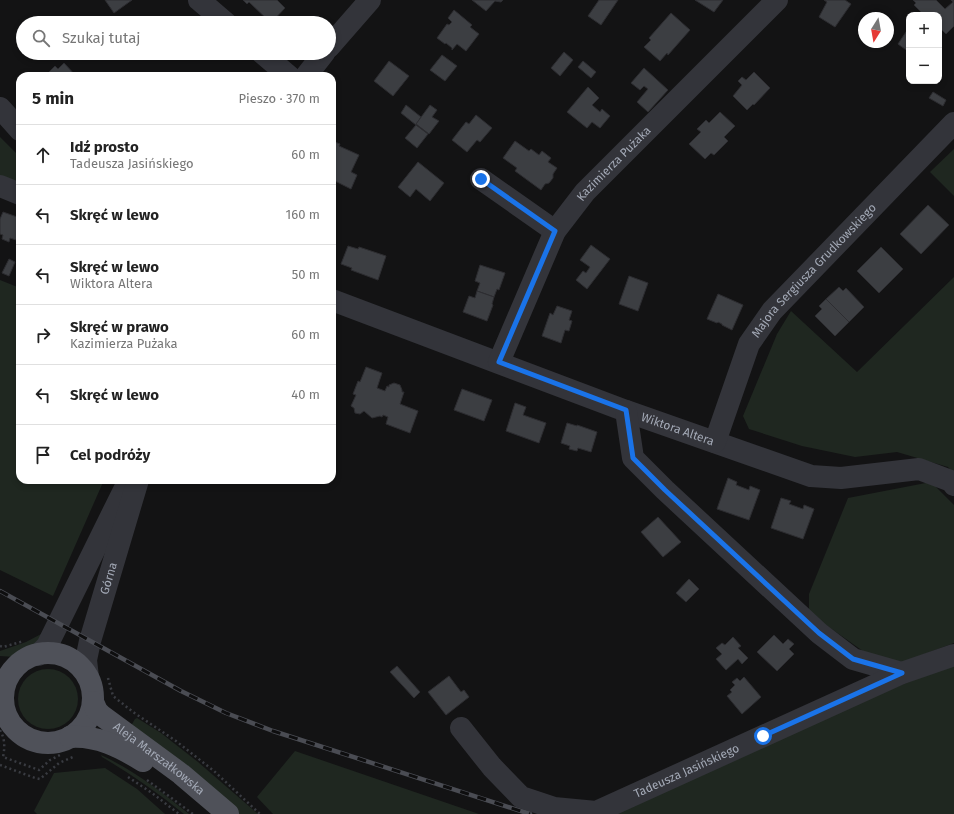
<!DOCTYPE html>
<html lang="pl">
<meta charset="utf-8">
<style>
body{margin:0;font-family:"Fira Sans",sans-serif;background:#f6f6f6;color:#222}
.controls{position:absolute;right:12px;top:12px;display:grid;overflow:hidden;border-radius:8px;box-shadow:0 2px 6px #0003}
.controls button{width:36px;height:36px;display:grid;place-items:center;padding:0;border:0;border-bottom:1px solid #e0e0e0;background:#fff;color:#222;font:20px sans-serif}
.compass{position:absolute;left:858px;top:12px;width:36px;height:36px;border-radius:50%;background:#fff;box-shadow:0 2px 6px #0003;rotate:191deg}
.stop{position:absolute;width:12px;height:12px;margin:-9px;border:3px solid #1a73e8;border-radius:50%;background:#fff}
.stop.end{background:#1a73e8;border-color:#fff;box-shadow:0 1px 4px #0008}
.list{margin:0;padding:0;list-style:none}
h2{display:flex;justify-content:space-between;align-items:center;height:52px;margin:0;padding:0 16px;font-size:17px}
h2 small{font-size:13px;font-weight:400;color:#767676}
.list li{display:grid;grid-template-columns:26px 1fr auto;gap:12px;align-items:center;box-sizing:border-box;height:60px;padding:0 16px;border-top:1px solid #e0e0e0}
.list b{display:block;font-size:15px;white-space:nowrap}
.list p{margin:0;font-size:13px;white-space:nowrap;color:#767676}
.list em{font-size:13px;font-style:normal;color:#767676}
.icon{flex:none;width:22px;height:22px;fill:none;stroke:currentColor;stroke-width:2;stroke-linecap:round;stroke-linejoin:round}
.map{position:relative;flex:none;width:954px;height:814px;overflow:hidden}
.search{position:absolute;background:#fff;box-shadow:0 2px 6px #0003;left:16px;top:16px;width:320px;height:44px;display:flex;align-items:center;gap:10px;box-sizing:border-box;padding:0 14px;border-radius:22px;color:#767676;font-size:15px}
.panel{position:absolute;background:#fff;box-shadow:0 2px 6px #0003;left:16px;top:72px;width:320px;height:412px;border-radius:12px}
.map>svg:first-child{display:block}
.green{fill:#1f2720}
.building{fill:#3c3e42;stroke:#2d2d31}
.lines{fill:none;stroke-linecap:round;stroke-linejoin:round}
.path{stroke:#393b41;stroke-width:2.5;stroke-dasharray:2 3;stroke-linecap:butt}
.minor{stroke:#33343a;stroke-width:22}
.major{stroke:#4f5159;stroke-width:22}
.rail-casing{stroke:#4a4c53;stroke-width:4.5}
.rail{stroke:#0e0e0f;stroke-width:3;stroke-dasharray:9;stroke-linecap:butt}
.route{stroke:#1a73e8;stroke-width:5}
.labels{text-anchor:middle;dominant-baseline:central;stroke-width:4;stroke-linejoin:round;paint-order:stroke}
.street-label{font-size:12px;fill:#a3a9b6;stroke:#0e0e0f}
</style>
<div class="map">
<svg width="954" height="814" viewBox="0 0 954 814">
<rect width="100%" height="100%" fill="#131314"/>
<g class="green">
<path d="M0,137L20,157V178L18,184L0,177Z"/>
<path d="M954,149V196L930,172Z"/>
<path d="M954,277V474L948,467L897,452L855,457L802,446L749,429L743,416L777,334L791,311L857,372Z"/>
<path d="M0,280L20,288V480H104L53,596L0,570Z"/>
<path d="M931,482L954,505V643L903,662L870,656L809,613V594L848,498Z"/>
<path d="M43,633L32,650L15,657L0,656V651L26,642Z"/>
<path d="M954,664V814H604L851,705Z"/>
<circle cx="48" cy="699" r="30"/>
<path d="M137,718L161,733L198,762L258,814H237L129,729L135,719Z"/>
<path d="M295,751L479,814H273L257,797Z"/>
<path d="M101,755C133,770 162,792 189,814H184C158,793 131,774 102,757Z"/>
<path d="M105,768L137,789L165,814H37L34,811L54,773Z"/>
</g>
<g class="building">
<path d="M105,0H132L114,13Z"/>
<path d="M243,0H277L285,8L271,23L249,2L247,4Z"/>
<path d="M472,0H503L501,2L495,1L486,11Z"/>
<path d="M599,0H618L601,25L588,16Z"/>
<path d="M695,0H723L714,12Z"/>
<path d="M824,0H845L851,4L835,27L819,17L827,2Z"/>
<path d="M913,0H936L945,9L953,2L951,0H954V26L946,34L939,27V15H924L914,5L916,3Z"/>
<path d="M454,10L472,25L470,27L479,34L466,51L457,44L452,50V48L446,43L445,44L437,38L447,24L449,25L452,22L448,18Z"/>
<path d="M671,13L690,30L668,55L667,53L660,61L644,47L651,40L649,38Z"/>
<path d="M908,29H909V52L898,44Z"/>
<path d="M564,52L573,60L560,76L551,68Z"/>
<path d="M442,55L457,66L445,81L430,70Z"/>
<path d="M389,61L409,76L393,96L374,81Z"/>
<path d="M583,61L596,72L591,78L578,67Z"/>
<path d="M64,63L76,76H49L47,74L55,66L58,69Z"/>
<path d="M644,68L668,90L648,112L637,102L648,89L644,86L640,90L631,83Z"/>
<path d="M754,72L770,88L754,105L753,104L747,110L733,96L742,85L738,81L742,77L746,80Z"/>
<path d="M588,87L599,98L592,105L600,112L602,109L610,116L600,128L592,122L587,128L567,112Z"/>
<path d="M933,92L946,100L943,106L929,98Z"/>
<path d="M406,105L421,117L416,125L401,113Z"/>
<path d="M430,105L437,110L432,117L439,121L429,134L416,124Z"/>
<path d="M720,112L735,126L724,137L728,141L714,155L711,153L705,159L689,144L701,132L697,129L706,120L709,123Z"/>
<path d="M476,115L492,128L480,142L477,140L467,152L452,140L466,122L469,124Z"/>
<path d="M416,125L428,134L417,148L405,138Z"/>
<path d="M332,141L340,144L339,146L359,155L351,172L357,175L351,189L335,181L332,187Z"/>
<path d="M515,141L529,151L531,149L539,155L542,151L551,158L548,162L557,168L553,174V178L549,183L545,184L541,190L515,171L517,168L503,158Z"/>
<path d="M418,162L444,183L430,201L416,189L410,197L398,187Z"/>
<path d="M928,205L949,225L921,254L900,234Z"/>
<path d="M3,212L20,218V231L16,240L10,238L9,242L2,239L3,235L0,234V219Z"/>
<path d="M591,245L610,259L587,289L576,280L583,271L586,273L590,267L580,260Z"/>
<path d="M348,246L358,249L359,247L386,256L378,280L351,270L352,268L341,264Z"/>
<path d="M881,247L903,269L879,293L857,271Z"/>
<path d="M9,259L15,262L9,276L2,273Z"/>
<path d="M480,265L505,273L499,290L497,289L494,297L477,291L480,283L475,281Z"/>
<path d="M629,276L648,283L638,311L619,304Z"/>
<path d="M839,287L843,291L846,288L864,307L849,322L826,299Z"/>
<path d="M477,291L494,297L492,304L493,305L487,321L463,312L469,296L475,298Z"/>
<path d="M718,294L743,305L732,330L722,325V324L718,322L717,323L707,319Z"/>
<path d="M826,299L849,322L835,336L815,316L822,309L819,306Z"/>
<path d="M557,306L572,311L569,320L572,321L569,331L565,330L561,343L542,336L550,313L553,315Z"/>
<path d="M366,367L382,373L377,388L385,391L387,386L389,387V385L394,383L400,385L402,390V392H404L400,404L418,411L410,433L386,424L388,417L383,415L382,417L380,416L372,418L364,411L360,414L355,413L354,408L351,406L356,395L353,394L358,381L360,382Z"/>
<path d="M462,389L492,400L484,421L454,410Z"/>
<path d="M515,403L526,407L523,415L546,423L539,443L506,431Z"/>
<path d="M567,423L577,426V425L597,432L591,452L578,448L577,451L569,449L570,446L561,443Z"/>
<path d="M728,478L737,482L736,485L749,490L750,486L760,490L749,520L717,509Z"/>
<path d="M781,498L791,501L789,504L803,509L804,505L814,509L803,539L771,528Z"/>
<path d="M658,517L681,542L663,557L641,532Z"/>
<path d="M689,579L699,589L686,602L676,593Z"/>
<path d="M774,635L783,644L788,639L794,644L789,649L794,654L777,671L757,652Z"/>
<path d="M733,637L741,646L738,648L748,658L742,664L738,659L726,670L716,659L722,654L716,648L722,643L725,645Z"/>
<path d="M397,666L420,692L414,698L390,672Z"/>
<path d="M449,676L461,692L464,690L469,697L446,715L428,692Z"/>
<path d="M744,677L761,697L742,714L727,696L732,692L730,690L735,685L732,682L737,678L740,681Z"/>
</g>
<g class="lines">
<g class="path">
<path d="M0,646L3,647L24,641"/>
<path d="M108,678L113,696L133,712L176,741L214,771L260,814"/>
<path d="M0,730C5,739 5,747 3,757L39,770L50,760L62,754"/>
<path d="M0,765L35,778L40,779L59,763L73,757"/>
<path d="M128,777L152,793L179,814"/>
<path d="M147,780L193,814"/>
</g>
<g class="minor">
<path d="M199,0L226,23"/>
<path d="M329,47L370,0"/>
<path d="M262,53L289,76"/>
<path d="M306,76L324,53"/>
<path d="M0,108L20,130"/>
<path d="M481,179L555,231"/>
<path d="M0,186L20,194"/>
<path id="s1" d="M332,300L626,411L811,476L841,478L919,469L951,481L954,485"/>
<path id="s2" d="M499,362L555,231L585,192L777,0"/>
<path d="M626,411L633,458L665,490L819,633L853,659L902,673"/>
<path id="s3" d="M715,442L749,344L772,311L954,123"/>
<path d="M38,655L47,646L124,490"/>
<path id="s4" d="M88,677L86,660L90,641L138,480"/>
<path id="s5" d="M461,728L492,767L521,797L554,808L596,812L902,673L954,655"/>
</g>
<g class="major">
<circle cx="48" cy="698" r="45"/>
<path id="s6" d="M93,702L97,711L101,715L181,774L228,814"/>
<path d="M70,737C97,735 120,747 143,761"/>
</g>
<defs>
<path id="rail" d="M0,591L181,691L226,713L273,731L530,814"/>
</defs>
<use href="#rail" class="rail-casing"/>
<use href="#rail" class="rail"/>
</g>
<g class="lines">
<path class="route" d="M481,179L555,231L499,362L626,410L633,458L665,490L819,633L853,659L902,673L763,736"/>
</g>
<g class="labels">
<g class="street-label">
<text stroke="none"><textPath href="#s2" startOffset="232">Kazimierza Pużaka</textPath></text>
<text stroke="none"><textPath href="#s3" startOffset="202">Majora Sergiusza Grudkowskiego</textPath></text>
<text stroke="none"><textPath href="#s1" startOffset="369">Wiktora Altera</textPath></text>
<text stroke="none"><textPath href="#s4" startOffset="102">Górna</textPath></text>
<text stroke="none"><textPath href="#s6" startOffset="88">Aleja Marszałkowska</textPath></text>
<text stroke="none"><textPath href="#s5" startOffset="268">Tadeusza Jasińskiego</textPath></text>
</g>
</g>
</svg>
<div class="controls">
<button>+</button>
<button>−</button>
</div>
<svg class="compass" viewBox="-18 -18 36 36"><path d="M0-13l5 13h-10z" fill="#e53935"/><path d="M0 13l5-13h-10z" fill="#767676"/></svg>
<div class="stop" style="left:763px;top:736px"></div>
<div class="stop end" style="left:481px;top:179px"></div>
<div class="search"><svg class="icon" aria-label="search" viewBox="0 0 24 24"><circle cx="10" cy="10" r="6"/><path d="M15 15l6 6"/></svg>Szukaj tutaj</div>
<section class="panel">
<h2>5 min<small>Pieszo · 370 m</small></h2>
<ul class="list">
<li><svg class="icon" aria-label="ahead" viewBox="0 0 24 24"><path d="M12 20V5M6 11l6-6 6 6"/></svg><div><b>Idź prosto</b><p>Tadeusza Jasińskiego</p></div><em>60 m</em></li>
<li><svg class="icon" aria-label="left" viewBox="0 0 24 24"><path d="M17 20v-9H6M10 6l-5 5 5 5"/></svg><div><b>Skręć w lewo</b></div><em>160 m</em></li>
<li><svg class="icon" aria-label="left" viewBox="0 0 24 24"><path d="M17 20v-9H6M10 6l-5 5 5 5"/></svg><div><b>Skręć w lewo</b><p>Wiktora Altera</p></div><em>50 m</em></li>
<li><svg class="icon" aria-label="right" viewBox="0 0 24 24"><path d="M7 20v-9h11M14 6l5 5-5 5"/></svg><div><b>Skręć w prawo</b><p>Kazimierza Pużaka</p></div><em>60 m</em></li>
<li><svg class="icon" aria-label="left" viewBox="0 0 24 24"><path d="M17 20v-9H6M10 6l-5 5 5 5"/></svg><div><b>Skręć w lewo</b></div><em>40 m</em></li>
<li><svg class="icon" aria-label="arrive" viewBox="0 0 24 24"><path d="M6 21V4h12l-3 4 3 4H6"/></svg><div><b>Cel podróży</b></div></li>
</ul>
</section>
</div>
